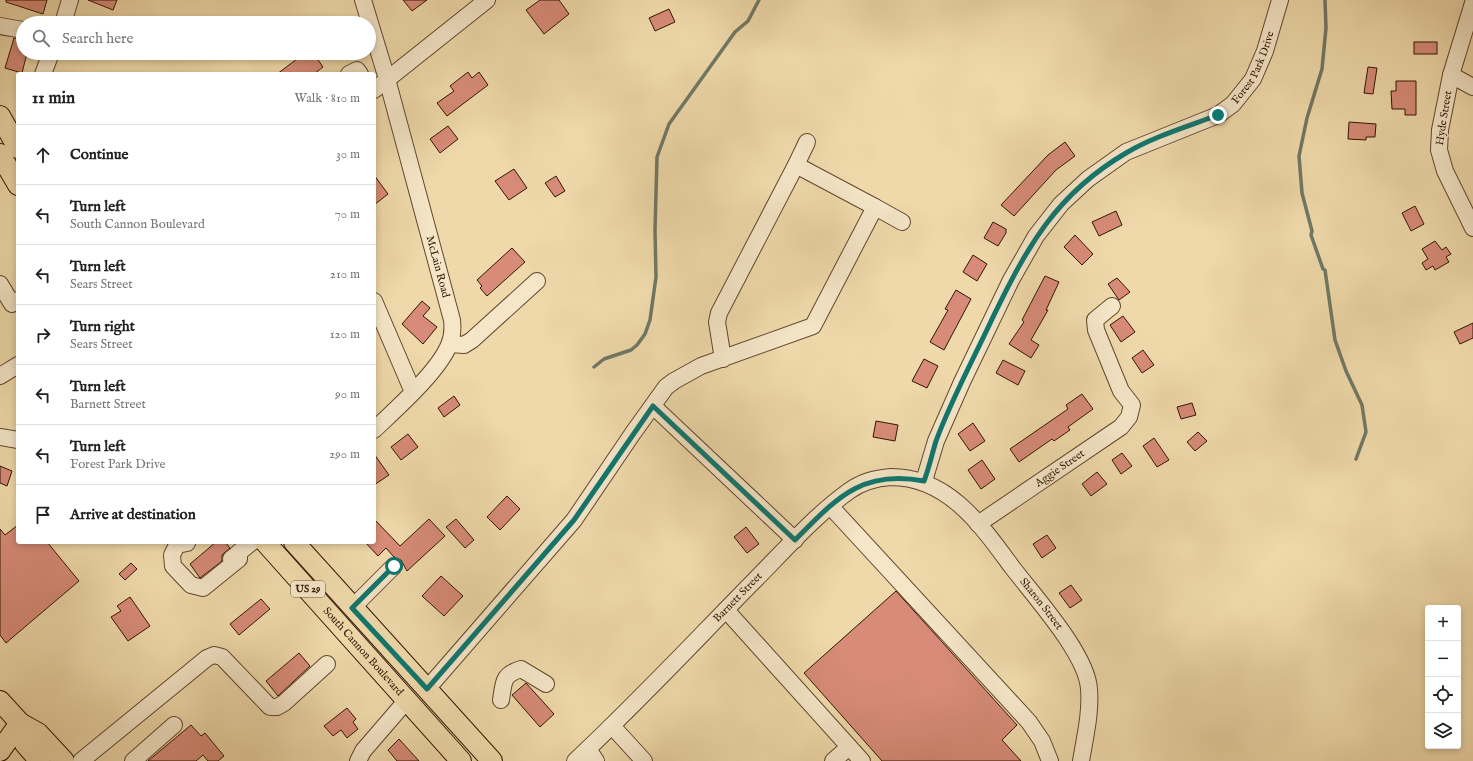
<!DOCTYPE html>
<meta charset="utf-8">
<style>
body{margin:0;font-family:"IM FELL English",serif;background:#f6f6f6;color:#222}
.controls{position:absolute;right:12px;bottom:12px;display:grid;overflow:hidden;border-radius:4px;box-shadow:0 2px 6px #0003}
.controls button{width:36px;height:36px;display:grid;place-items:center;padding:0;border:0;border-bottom:1px solid #e0e0e0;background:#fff;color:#222;font:20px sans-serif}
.stop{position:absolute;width:12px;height:12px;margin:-9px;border:3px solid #0f766e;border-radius:50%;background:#fff}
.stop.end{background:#0f766e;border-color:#fff;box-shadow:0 1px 4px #0008}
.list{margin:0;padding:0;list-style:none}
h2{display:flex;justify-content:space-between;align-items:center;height:52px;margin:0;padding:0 16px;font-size:17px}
h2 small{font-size:13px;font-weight:400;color:#767676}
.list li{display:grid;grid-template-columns:26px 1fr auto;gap:12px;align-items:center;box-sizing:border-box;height:60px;padding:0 16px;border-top:1px solid #e0e0e0}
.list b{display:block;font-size:15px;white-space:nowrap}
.list p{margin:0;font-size:13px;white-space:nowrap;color:#767676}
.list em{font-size:13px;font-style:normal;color:#767676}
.icon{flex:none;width:22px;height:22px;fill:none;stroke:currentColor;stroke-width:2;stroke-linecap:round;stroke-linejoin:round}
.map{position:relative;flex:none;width:1473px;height:761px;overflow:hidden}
.search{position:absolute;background:#fff;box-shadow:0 2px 6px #0003;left:16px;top:16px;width:360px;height:44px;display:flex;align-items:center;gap:10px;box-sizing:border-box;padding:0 14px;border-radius:22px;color:#767676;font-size:15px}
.panel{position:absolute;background:#fff;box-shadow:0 2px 6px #0003;left:16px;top:72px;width:360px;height:472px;border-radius:4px}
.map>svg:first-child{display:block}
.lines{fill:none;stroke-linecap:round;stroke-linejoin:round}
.stream{stroke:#707865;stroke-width:3.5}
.building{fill:#d78b78;stroke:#321604}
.minor-casing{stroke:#61472e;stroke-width:18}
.major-casing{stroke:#321604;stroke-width:22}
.minor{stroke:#f5e6c8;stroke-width:16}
.major{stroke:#efd9aa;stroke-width:20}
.route{stroke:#0f766e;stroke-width:5}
.labels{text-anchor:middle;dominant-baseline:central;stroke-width:3;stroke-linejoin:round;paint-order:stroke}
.shield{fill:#f5e6c8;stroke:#6c543f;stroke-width:1}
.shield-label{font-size:10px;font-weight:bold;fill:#321604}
.street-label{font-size:11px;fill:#321604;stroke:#f5e6c8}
</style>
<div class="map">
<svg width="1473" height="761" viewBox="0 0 1473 761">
<rect width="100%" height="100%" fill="#efd9aa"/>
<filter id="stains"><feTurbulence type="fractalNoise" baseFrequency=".005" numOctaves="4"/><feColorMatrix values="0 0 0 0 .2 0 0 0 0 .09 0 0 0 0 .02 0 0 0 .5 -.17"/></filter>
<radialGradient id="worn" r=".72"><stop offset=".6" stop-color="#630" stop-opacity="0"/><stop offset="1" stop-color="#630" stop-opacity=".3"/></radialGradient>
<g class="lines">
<g class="stream">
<path d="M1325,0L1326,28L1322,69L1307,118L1299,156L1302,193L1312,231L1311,235L1323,269L1325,270L1335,340L1346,371L1362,405L1366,432L1356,459"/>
<path d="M594,367L604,359L631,350L637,345L645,334L650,320L656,277L655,230L657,157L669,124L735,32L748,21L759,0"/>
</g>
</g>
<g class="building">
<path d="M6,0H47L43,14L6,2Z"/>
<path d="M88,0H117L113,10Z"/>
<path d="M403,0H427L412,11Z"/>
<path d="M540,0H559L569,14L544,34L526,10Z"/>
<path d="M669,9L675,22L655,31L649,18Z"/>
<path d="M14,38L23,39V53H27L22,73L5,68Z"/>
<rect x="1414" y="42" width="23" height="12"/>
<path d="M305,53H313L323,67L314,74H277Z"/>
<path d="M1368,67L1377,68L1373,94L1364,93Z"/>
<path d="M468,72L472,78L479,72L488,85L447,116L437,103L454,91L450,86Z"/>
<path d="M1396,81H1416V115H1405V109H1392L1391,91H1396Z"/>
<path d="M1349,122L1376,124L1375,137H1366V140L1348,139Z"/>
<path d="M448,126L458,139L440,153L430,139Z"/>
<path d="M1065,142L1075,156L1056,170L1014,216L1001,205L1048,155Z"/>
<path d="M514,169L527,188L509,200L495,181Z"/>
<path d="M374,175L388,194L374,205Z"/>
<path d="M556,176L565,191L555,197L545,183Z"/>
<path d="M1415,206L1424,224L1411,231L1402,213Z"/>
<path d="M1116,211L1122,225L1099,236L1092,222Z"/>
<path d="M993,222L1006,229V233L998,246L984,238Z"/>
<path d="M1075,235L1093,254L1082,265L1064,247Z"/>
<path d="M1435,241L1442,250L1446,247L1451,254L1446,257L1449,262L1435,270L1433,266L1426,270L1422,263L1428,259L1422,249Z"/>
<path d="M512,248L525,262L487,296L480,288L482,286L477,280Z"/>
<path d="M973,255L987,264L977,281L963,272Z"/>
<path d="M1045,276L1059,282L1046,310H1048L1031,340L1039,345L1031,358L1009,344L1024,322L1022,320Z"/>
<path d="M1117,278L1130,292L1119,300L1108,284Z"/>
<path d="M956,290L971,299L944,350L930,342L948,310L945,309Z"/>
<path d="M422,301L430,308L423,316L437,327L423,344L402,324Z"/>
<path d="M1123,316L1135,332L1121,342L1110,325Z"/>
<path d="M1473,323V338L1460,344L1454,332Z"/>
<path d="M1143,350L1154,365L1142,373L1132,358Z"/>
<path d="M924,359L938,366L927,388L912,381Z"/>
<path d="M1003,360L1025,371L1018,385L996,373Z"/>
<path d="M1082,394L1093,409L1068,427L1070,430L1054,441L1052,439L1019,462L1010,449L1068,409L1066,405Z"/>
<path d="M454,396L460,405L444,417L438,408Z"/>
<path d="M1192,403L1196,415L1181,419L1177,407Z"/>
<path d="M876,421L898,425L895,441L873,437Z"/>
<path d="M973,423L985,441L970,451L958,434Z"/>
<path d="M1198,432L1207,441L1195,451L1187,442Z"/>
<path d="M408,434L418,447L401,460L391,447Z"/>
<path d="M1154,438L1169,460L1157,467L1143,446Z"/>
<path d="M1122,453L1132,466L1121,474L1112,460Z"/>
<path d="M374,454L389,475L374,485Z"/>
<path d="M982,460L995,479L981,489L968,470Z"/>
<path d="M0,466L12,471L7,486L0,483Z"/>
<path d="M1097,472L1107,484L1091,496L1082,484Z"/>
<path d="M507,496L520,509L500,530L487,517Z"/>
<path d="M374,519L400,546L429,519L445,536L407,571L401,560L394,557L386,548L378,556L365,542H374Z"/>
<path d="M456,519L474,540L465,548L446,527Z"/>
<path d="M18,525V542H47L79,581L6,643L0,635V529L5,535Z"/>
<path d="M746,527L759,544L747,553L734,537Z"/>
<path d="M1047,535L1056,548L1042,558L1033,544Z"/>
<path d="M216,542H225L230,548L222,555V561L200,578L190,564Z"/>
<path d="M131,563L137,569L125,580L119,574Z"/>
<path d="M441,576L463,596L444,616L422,596Z"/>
<path d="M1071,585L1082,600L1070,608L1059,593Z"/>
<path d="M896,591L1017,725L1002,740L1021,761H882L804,673Z"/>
<path d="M130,597L150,626L128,641L111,617L121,611L117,606Z"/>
<path d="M261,599L270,609L239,635L230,624Z"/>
<path d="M299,653L310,666L278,696L266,681Z"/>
<path d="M526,683L554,714L540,727L512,695Z"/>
<path d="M347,708L356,719L353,722L358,729L347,738L341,730L333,736L324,726Z"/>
<path d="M191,725L201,736L205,733L224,756L218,761H208L203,755L196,761H148Z"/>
<path d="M399,739L419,761H397L388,750Z"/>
</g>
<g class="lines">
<defs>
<g id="minor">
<path id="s1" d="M363,0L387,79L452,320C453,329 453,336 449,345C438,372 396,409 374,430"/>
<path d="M1473,3L1451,75L1440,130L1439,150L1445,171L1473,228"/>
<path d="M63,23L70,0"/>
<path d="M0,26L23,30"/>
<path d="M43,74L51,53"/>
<path d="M349,74L357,70L360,74"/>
<path d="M1451,75L1473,87"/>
<path d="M374,90L487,0"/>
<path d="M796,165L807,142"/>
<path d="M875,207L902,222"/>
<path d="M0,284L12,304L18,300"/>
<path d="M374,301L413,392"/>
<path d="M450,344L464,345L472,340L537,281"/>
<path d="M0,376L18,365"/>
<path d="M653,406L795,540"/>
<path d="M0,437L18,440"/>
<path id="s2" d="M924,481L936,441L962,382L1011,280L1036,236L1061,204L1088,179L1126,152L1218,115L1233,104L1253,79L1265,51L1280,0"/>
<path d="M831,507L1029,722L1042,741L1050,761"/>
<path id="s3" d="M978,524L1121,427L1129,417L1132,405L1121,391L1096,330L1095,320L1112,306"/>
<path d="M187,543L177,545L172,555L173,566L191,585L203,588L239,559V552"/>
<path d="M231,559L252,542"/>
<path d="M352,608L394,566"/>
<path d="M726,610L862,761"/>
<path d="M427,689L574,520L633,433L666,387L674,381L701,366L813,326L875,207L796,165L719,313L717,322L723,359"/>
<path d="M501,700C504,682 502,675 521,669L546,684"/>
<path d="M612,726L644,761"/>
<path d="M588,749L596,761"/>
<path d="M81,761L207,658L214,655L222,657L270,707H277L284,703L327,664"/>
<path d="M133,761L174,725"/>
<path d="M358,761L363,751L407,700"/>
<path id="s4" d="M575,761C636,704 693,643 752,583C783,552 813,517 849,491C860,483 876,478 891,477C948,477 981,525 1012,567C1034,596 1087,654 1089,689C1091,713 1085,737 1081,761"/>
<path d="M833,761L849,747"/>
</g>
<g id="major">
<path d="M0,116L18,148"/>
<path d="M0,154L18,185"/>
<path id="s5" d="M265,542L461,761"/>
<path d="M294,542L492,761"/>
<path d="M0,701L20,723L38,733L64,761"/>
<path d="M20,723L25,744L40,761"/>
<path d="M0,751L20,723"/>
</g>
</defs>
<use href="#minor" class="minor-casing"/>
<use href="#major" class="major-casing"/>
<use href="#minor" class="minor"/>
<use href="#major" class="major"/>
</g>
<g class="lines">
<path class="route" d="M394,566L352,608L427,689L574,520L653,406L795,540C836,499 861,469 924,481C929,468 932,454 936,441C952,398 974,358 993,317C1027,247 1056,194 1126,153C1152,137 1189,126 1218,115"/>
</g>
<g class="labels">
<rect class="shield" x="291" y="581" width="34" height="16" rx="3"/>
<g class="shield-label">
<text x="308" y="589">US 29</text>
</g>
<g class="street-label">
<text stroke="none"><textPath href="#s2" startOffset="554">Forest Park Drive</textPath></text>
<text transform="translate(1444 118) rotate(-81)">Hyde Street</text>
<text stroke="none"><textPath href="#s1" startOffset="277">McLain Road</textPath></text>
<text stroke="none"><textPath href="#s3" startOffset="99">Aggie Street</textPath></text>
<text stroke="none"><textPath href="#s4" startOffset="231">Barnett Street</textPath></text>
<text stroke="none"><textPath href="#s4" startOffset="634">Sharon Street</textPath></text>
<text stroke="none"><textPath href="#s5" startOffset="147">South Cannon Boulevard</textPath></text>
</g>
</g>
<rect width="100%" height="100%" filter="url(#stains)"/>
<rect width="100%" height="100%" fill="url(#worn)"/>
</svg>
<div class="controls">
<button>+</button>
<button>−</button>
<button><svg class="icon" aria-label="locate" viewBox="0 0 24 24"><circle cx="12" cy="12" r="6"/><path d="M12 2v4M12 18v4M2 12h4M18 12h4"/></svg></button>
<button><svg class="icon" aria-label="layers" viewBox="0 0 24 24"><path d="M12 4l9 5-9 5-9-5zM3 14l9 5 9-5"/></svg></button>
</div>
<div class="stop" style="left:394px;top:566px"></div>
<div class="stop end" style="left:1218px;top:115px"></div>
<div class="search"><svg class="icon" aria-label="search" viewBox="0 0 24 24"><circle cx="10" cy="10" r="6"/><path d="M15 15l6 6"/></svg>Search here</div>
<section class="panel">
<h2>11 min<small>Walk · 810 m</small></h2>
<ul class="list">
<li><svg class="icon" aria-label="ahead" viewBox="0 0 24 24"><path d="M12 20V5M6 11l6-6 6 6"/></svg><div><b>Continue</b></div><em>30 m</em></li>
<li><svg class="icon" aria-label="left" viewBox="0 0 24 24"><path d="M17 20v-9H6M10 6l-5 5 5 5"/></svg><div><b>Turn left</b><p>South Cannon Boulevard</p></div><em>70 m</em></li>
<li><svg class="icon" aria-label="left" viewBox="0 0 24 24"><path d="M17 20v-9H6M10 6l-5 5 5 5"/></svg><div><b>Turn left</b><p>Sears Street</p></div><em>210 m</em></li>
<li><svg class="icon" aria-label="right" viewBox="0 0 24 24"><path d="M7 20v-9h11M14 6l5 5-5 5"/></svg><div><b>Turn right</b><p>Sears Street</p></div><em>120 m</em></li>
<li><svg class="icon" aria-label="left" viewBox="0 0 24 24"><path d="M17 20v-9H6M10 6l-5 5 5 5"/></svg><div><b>Turn left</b><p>Barnett Street</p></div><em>90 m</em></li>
<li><svg class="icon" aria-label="left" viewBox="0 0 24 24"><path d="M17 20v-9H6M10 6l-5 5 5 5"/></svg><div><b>Turn left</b><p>Forest Park Drive</p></div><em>290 m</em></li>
<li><svg class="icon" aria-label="arrive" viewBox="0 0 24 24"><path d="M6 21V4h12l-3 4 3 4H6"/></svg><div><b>Arrive at destination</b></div></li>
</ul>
</section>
</div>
